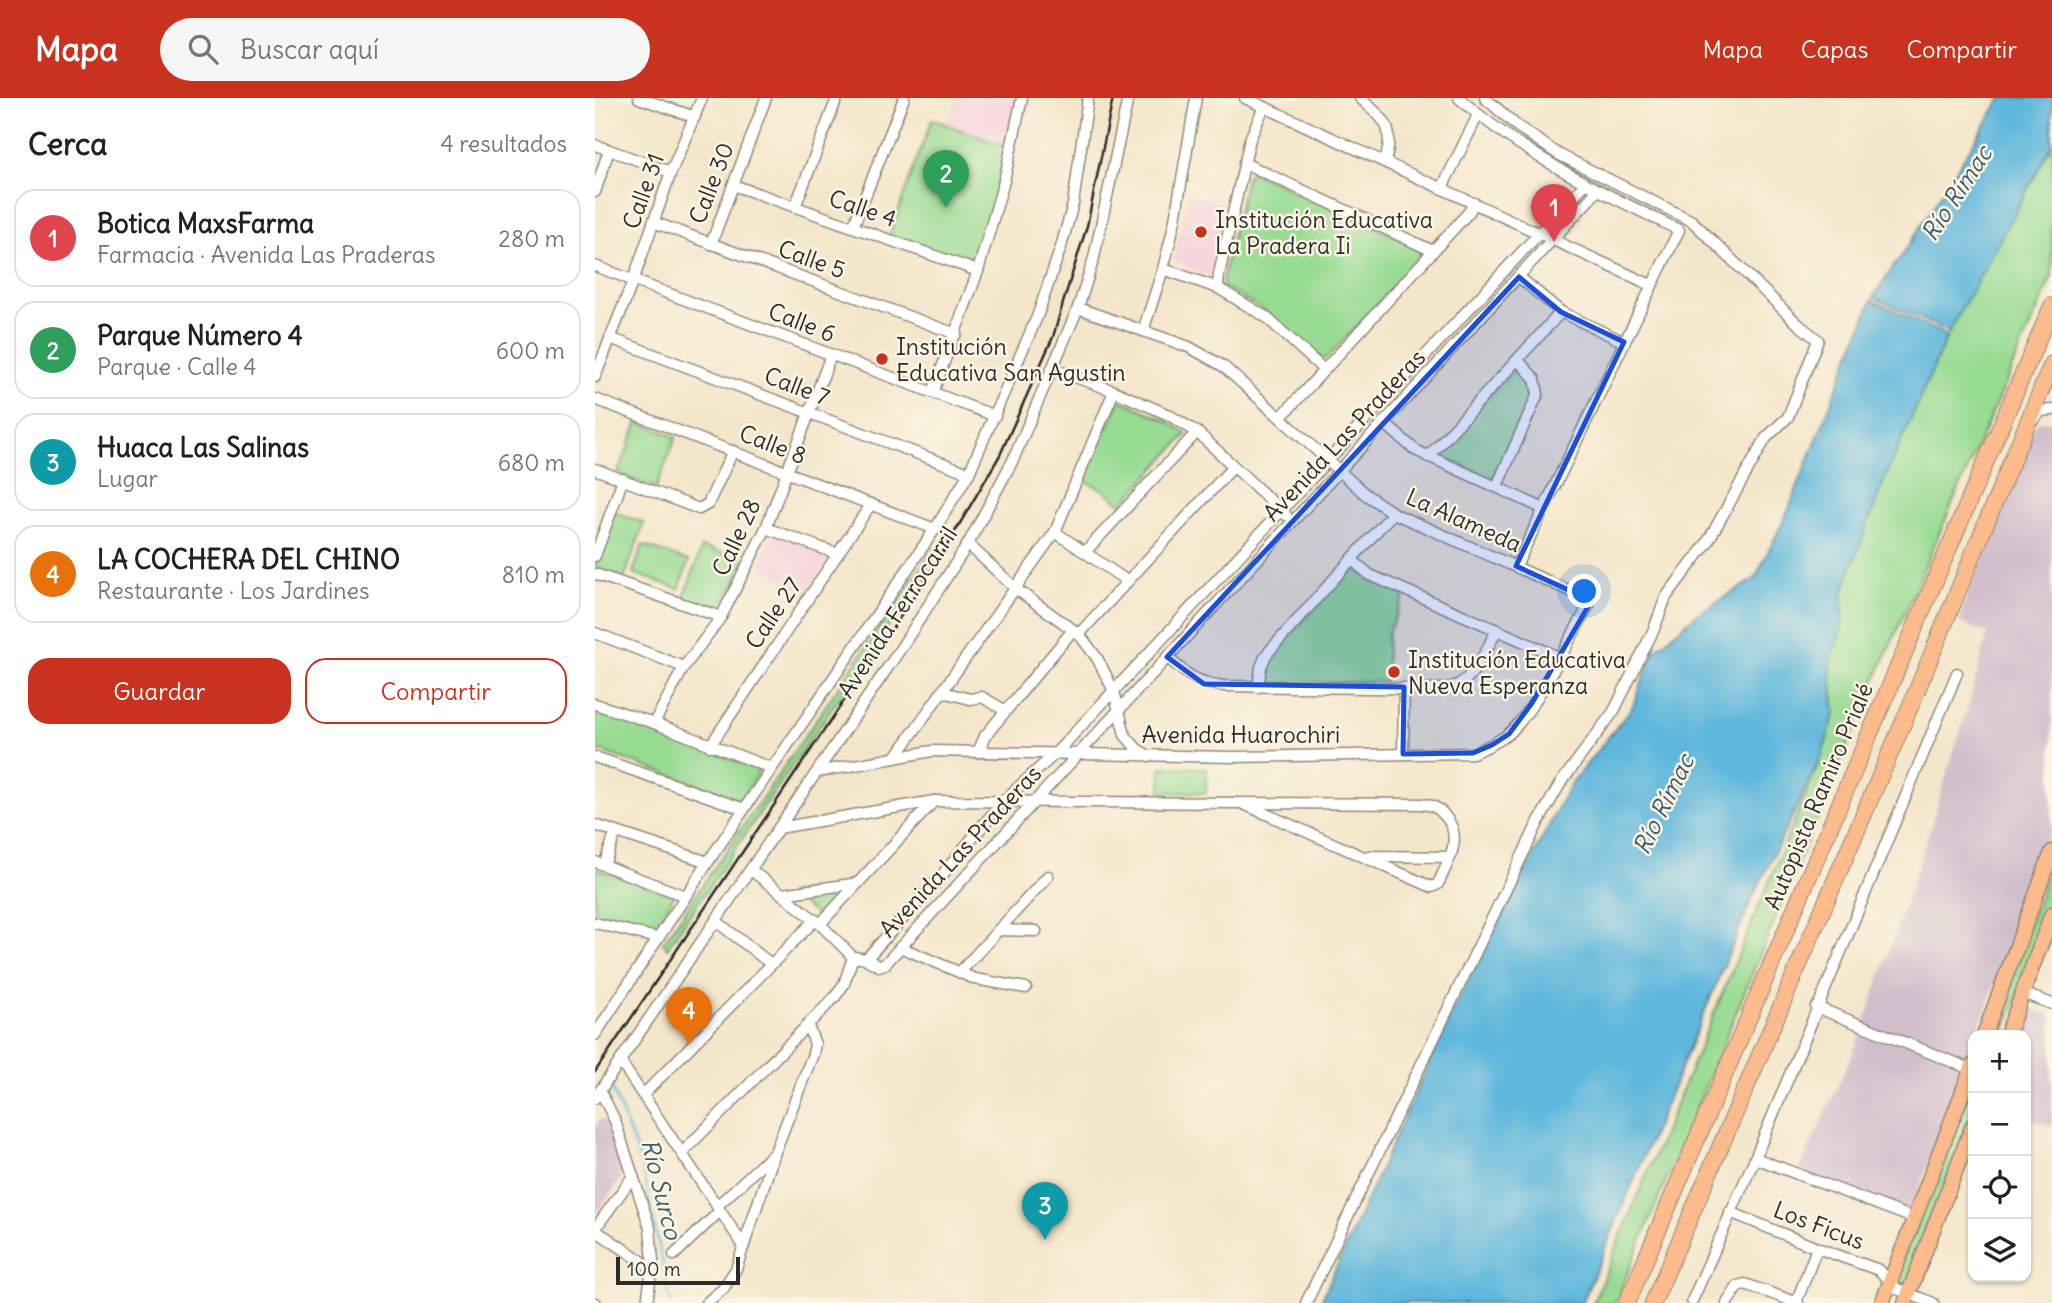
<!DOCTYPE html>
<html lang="es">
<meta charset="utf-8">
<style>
body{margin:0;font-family:Delius,sans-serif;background:#f6f6f6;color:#222}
.controls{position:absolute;right:21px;bottom:21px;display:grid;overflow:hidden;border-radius:14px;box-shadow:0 2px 5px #0004}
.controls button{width:63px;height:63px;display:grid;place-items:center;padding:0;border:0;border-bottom:2px solid #e0e0e0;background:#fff;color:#222;font:35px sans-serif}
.scale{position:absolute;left:21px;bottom:18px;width:124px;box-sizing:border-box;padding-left:7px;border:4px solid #2b2b2b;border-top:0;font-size:19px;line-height:24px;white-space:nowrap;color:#2b2b2b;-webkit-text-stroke:5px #fcf5e5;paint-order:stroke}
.you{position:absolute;left:990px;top:494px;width:24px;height:24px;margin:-18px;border:5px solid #fff;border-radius:50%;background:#1a73e8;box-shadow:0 0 0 10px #1a73e833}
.badge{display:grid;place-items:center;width:46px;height:46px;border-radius:50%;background:#c8321e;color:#fff;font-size:23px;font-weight:700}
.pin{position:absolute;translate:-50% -58px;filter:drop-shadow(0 2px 4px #0008)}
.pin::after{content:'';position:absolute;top:37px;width:24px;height:21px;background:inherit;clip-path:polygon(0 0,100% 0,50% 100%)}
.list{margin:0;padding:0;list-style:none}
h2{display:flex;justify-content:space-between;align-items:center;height:91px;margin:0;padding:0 28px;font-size:30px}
h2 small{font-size:23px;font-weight:400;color:#767676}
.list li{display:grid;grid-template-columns:46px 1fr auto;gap:21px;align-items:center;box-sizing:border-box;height:98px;margin:0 14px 14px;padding:0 14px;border:2px solid #e0e0e0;border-radius:21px}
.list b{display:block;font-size:26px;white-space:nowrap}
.list p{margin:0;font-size:23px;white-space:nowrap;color:#767676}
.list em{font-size:23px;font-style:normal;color:#767676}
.actions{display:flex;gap:14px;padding:21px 28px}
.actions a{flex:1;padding:16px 0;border:2px solid #c8321e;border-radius:21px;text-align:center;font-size:24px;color:#c8321e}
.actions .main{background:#c8321e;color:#fff}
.icon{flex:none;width:38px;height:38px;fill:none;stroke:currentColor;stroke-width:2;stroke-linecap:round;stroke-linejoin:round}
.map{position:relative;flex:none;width:1457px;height:1205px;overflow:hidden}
header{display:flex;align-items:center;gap:42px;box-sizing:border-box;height:98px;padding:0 35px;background:#c8321e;color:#fff}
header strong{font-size:33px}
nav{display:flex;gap:38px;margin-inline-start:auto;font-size:24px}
.search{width:490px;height:63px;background:#f6f6f6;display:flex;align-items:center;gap:18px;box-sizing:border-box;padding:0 24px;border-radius:38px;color:#767676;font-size:26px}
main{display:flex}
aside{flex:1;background:#fff}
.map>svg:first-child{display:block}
.built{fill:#f5cfda}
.industrial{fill:#d1bdcb}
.green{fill:#98db93;stroke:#62835f;stroke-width:2}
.water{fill:#5fb7dc;stroke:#457184;stroke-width:2}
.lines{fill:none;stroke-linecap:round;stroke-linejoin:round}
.stream{stroke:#5fb7dc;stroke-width:2.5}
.minor-casing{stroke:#90887a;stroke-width:13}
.major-casing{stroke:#90887a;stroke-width:17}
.highway-casing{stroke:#90887a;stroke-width:18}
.minor{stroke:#fff;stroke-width:10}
.major{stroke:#fbbb8c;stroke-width:14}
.highway{stroke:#fbbb8c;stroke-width:16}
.rail{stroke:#2b2b2b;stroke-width:2.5}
.marked{fill:#1d4ed8;fill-opacity:0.2;stroke:#1d4ed8;stroke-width:5;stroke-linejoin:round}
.poi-dot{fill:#c8321e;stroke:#fcf5e5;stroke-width:2.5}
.labels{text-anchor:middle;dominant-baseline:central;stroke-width:5;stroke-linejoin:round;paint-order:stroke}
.street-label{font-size:23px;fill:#2b2b2b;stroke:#fcf5e5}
.poi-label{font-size:23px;fill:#2b2b2b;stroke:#fcf5e5;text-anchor:start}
.water-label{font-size:24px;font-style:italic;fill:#3d5c69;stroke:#fcf5e5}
</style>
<header>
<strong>Mapa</strong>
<div class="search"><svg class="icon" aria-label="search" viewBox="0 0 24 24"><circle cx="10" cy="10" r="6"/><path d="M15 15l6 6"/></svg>Buscar aquí</div>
<nav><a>Mapa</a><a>Capas</a><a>Compartir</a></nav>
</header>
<main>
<aside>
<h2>Cerca<small>4 resultados</small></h2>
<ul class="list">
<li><span class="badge" style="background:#e0444e">1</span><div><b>Botica MaxsFarma</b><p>Farmacia · Avenida Las Praderas</p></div><em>280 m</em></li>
<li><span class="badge" style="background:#2e9e5b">2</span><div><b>Parque Número 4</b><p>Parque · Calle 4</p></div><em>600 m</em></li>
<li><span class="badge" style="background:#0f9aa8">3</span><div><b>Huaca Las Salinas</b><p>Lugar</p></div><em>680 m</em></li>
<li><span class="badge" style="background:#e8710a">4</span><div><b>LA COCHERA DEL CHINO</b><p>Restaurante · Los Jardines</p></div><em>810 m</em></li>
</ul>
<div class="actions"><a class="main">Guardar</a><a>Compartir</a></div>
</aside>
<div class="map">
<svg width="1457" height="1205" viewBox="0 0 1457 1205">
<rect width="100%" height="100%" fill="#fcf5e5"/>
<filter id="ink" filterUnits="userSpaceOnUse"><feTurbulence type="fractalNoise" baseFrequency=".0143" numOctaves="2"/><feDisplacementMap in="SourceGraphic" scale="14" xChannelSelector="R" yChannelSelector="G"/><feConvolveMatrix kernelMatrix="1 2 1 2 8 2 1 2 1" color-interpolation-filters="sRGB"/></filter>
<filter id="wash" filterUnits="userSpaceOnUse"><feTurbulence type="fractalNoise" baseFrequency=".00686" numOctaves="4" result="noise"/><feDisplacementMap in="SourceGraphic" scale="28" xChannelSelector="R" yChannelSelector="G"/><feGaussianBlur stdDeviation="1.57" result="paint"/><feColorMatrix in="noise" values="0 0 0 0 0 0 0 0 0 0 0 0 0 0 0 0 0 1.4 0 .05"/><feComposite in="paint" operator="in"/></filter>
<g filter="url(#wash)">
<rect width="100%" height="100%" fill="#f4e6ca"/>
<g class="built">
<path d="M363,0H421L413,47L352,26Z"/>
<path d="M593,97L634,106L618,180L578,162Z"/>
<path d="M176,435L236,457L211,497L166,467Z"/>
</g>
<g class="industrial">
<path d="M1457,321V730L1381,937H1378V944L1316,1114L1204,1073L1264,941L1327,756L1374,605L1393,535L1364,525L1369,506L1437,332L1444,323L1456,324Z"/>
<path d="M1431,908L1457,918V1028L1431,1019V937H1420Z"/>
<path d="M5,1021L14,1023L31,1074L0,1117V1029Z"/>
</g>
<g class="green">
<path d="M337,21L414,50L380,168L294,138Z"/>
<path d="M1457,48V178L1270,605L1020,1205H998L1227,657L1240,615L1234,565L1247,530L1248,493L1289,382L1352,238L1449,58Z"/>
<path d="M659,74L823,149L826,158L733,259L728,261L671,214L629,189L627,181L652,77Z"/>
<path d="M922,268C932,280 940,286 937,302L900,382L843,358V354Z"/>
<path d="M525,302L571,322L592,336L527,406L507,391L488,382Z"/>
<path d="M43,324L81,339L61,390L23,375Z"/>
<path d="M19,414L49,425L29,481L0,469Z"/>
<path d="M48,447L94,463L84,491L38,475Z"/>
<path d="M107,449L152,462L135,492L121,512L88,502Z"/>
<path d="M339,450L344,454L72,850L68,845Z"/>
<path d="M757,469L775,482L810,497L793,535L790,584L669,585L675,559Z"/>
<path d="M0,611L46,626L165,672L146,702L0,651Z"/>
<path d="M566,669L612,670L611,695L566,694Z"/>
<path d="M1457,764V807L1408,937H1394Z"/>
<path d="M0,770L79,797L60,832L0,820Z"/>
<path d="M252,791L224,819L194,796Z"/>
<path d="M1378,981V1017L1312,1187L1303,1184L1300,1179Z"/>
</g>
<g class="water">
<path d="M1407,0H1457V47L1354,234L1278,199L1315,145Z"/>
<path d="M1277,202L1352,238L1289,382L1248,493L1247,530L1235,565L1240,615L1227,657L1156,803L987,1205H725L856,916L975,687L1037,610L1059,553L1102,516L1160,481L1194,411Z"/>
</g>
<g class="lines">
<path class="stream" d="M16,987L46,1064L76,1205"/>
</g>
</g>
<g filter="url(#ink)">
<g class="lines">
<defs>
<g id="minor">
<path d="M44,0L100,19"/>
<path d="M650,0L1056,187"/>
<path d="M765,0C791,23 800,28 790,64"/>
<path d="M864,0C929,58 1006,94 1084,132L921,468"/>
<path d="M0,47L76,74"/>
<path d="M649,65L838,153"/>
<path d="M138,87L383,173"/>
<path d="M847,90L883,17"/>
<path d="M0,94L14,52"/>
<path d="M200,109L242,0"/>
<path d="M58,124L361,236"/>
<path d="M258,129L309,0"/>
<path d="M116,146L171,0"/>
<path d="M0,168L400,318"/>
<path d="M568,171L623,190L671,219L729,272"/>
<path d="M924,179L966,214L1029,244"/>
<path d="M623,190L624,176L655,41L669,9"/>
<path d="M548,233L568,171L579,127L601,0"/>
<path d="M15,240L374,375"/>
<path d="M458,271L519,293L574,317L602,334L691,417"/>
<path d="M0,279L38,183L76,74L107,0"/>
<path d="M338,294L383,173L409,83L427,0"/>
<path d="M0,301L340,431"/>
<path d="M687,318L874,114L879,105"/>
<path d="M1437,323L1446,313L1457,312"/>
<path d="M788,324L820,352L947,410"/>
<path d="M833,359L966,214"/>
<path d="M0,371L104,411L113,406L138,353"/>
<path d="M902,388L943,296L940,281L923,262"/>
<path d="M171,430L243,456"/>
<path d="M460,434L532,483"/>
<path d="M373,446L421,491L484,536L502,560L519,593L530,637L542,651L554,658"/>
<path d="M490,454L602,334"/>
<path d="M0,458L28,381"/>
<path d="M757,462L775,477L964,559"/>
<path d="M0,476L126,519"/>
<path d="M0,535L89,569"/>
<path d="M484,536L638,369"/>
<path d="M572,559C592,577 601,585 629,588L849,591C878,588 889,555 902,532"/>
<path d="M663,589L666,569L671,557L798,415"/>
<path d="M348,594L375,601L387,599L411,613"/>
<path d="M0,606L59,625L176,670"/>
<path d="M59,625L89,569L126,519L171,430L236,257"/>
<path d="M115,648L276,406"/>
<path d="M383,654L390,638L478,532"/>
<path d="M808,656L809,590"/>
<path d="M0,659L149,711"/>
<path d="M300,660L460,434L519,293"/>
<path d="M222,674L337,653L638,659L878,655C890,650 901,645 912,637C938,617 976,538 994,507L989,499L798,415L770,396L628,268L594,249L483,210"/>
<path d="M0,727L113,764"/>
<path d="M184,730L339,703L826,706C837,707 843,709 850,718C869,739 853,764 843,786L837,789L646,705"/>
<path d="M774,758L855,759"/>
<path d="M0,764L90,798"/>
<path d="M9,767L21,734"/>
<path d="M156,772L225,826L258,859L271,861L284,868L290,866L1003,92"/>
<path d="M187,796L263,785"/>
<path d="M121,823L176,866"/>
<path d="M0,825L62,840"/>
<path d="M225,826L339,703"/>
<path d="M403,832L441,833"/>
<path d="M305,849L380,881L431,890"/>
<path d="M271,861L343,782L408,703L461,655L990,86"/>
<path d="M365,874L453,778"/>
<path d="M1427,895L1457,906"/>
<path d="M1221,909L1378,972"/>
<path d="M0,937L113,764L340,431L374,375L442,219L466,149L478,106L493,0"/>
<path d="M25,963L148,1147"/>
<path d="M5,992L20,1023L55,1130L58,1163L52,1205"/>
<path d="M48,997L220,822"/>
<path d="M0,1000L304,553L373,446L418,362L483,210L499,160L533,0"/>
<path d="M87,1055L240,899L249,886L258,859"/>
<path d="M1160,1060L1321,1121"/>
<path d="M122,1108L178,1056"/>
<path d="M1135,1114L1222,1150L1284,1172L1302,1191L1338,1205"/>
<path d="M0,1131L38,1078"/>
<path d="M0,1132L57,1170"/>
<path d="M79,1157L125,1113"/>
<path d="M1097,1203L1160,1060L1362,575"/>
<path d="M0,1205H1"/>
<path d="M111,1205L128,1191L141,1171L180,1054L218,956L220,946L213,928"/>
<path d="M711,1205L944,723L965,686L1019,613L1059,531L1071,499L1112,445L1171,340L1193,319L1223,242L1203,226L1097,123L963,56L922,28L890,0"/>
<path d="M1132,1205L1143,1188L1150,1186L1203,1205"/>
<path d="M1201,1205L1222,1150"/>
</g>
<g id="major">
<path d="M1389,937L1457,754"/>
<path d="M1412,937L1457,816"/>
<path d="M1287,1205L1378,967"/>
<path d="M1310,1205L1378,1027"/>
</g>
<g id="highway">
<path d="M1032,1205L1457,208"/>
<path d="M1058,1205L1315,609L1457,266"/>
</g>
</defs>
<use href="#minor" class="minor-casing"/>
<use href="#major" class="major-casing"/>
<use href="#highway" class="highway-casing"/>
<use href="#minor" class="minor"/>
<use href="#major" class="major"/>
<use href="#highway" class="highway"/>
<path class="rail" d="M0,974L344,461L405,357L458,239L468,205L492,128L518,0"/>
</g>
</g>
<path class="marked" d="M924,179L966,214L1029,244L921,468L989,499L994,507L937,605L914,636L897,647L878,655L808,656L809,589L609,586L572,559Z"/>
<g class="poi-dot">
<circle cx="606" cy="134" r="7"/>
<circle cx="287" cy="261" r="7"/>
<circle cx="799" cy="574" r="7"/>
</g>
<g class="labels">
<g class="street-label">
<text transform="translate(116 85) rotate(-69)">Calle 30</text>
<text transform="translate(48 93) rotate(-70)">Calle 31</text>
<text transform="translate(268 110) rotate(19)">Calle 4</text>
<text transform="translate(217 161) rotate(20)">Calle 5</text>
<text transform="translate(207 224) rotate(21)">Calle 6</text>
<text transform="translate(202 288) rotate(21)">Calle 7</text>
<text transform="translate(749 337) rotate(-47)">Avenida Las Praderas</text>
<text transform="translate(178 346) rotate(21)">Calle 8</text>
<text transform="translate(869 422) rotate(24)">La Alameda</text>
<text transform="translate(141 439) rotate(-65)">Calle 28</text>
<text transform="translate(302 514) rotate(-57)">Avenida Ferrocarril</text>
<text transform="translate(178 515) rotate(-56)">Calle 27</text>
<text x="646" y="636">Avenida Huarochiri</text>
<text transform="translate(1223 698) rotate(-67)">Autopista Ramiro Prialé</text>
<text transform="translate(365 753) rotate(-47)">Avenida Las Praderas</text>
<text transform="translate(1224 1127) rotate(21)">Los Ficus</text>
</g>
<g class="poi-label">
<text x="620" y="121">Institución Educativa<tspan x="620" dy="26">La Pradera Ii</tspan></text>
<text x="301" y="248">Institución<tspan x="301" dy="26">Educativa San Agustin</tspan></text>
<text x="813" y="561">Institución Educativa<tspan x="813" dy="26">Nueva Esperanza</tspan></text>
</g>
<g class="water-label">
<text transform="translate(1361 95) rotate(-57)">Río Rímac</text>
<text transform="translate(1068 706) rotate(-64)">Río Rímac</text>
<text transform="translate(67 1091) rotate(76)">Río Surco</text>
</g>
</g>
</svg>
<div class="controls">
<button>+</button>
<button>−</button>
<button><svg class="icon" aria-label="locate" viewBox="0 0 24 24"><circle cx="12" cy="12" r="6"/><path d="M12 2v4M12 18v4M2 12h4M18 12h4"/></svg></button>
<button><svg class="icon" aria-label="layers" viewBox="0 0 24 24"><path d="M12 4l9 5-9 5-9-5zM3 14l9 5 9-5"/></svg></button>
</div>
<div class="scale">100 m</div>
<div class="you"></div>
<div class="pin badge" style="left:959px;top:144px;background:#e0444e">1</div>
<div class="pin badge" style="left:351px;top:110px;background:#2e9e5b">2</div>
<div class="pin badge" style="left:450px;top:1142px;background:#0f9aa8">3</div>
<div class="pin badge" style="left:94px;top:947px;background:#e8710a">4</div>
</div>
</main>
